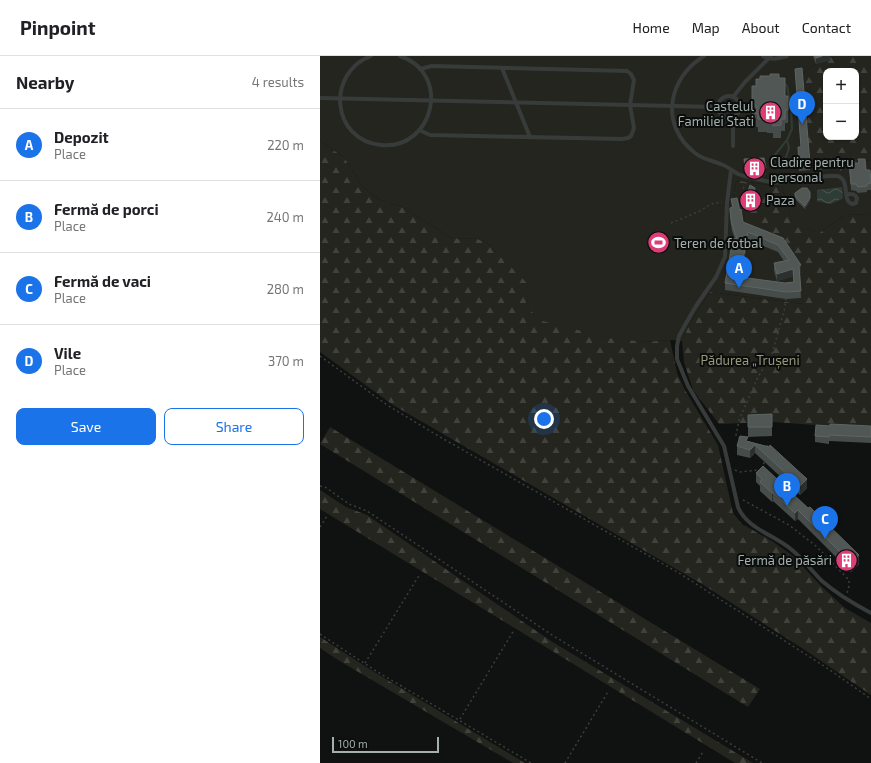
<!DOCTYPE html>
<meta charset="utf-8">
<style>
body{margin:0;font-family:"Exo 2",sans-serif;background:#f2f2f2;color:#202124}
.controls{position:absolute;right:12px;top:12px;display:grid;overflow:hidden;border-radius:8px;box-shadow:0 1px 3px #0004}
.controls button{width:36px;height:36px;display:grid;place-items:center;padding:0;border:0;border-bottom:1px solid #e0e0e0;background:#fff;color:#202124;font:20px sans-serif}
.scale{position:absolute;left:12px;bottom:10px;width:107px;box-sizing:border-box;padding-left:4px;border:2px solid #a3b1ac;border-top:0;font-size:11px;line-height:14px;white-space:nowrap;color:#a3b1ac;-webkit-text-stroke:3px #0b0c0c;paint-order:stroke}
.you{position:absolute;left:224px;top:363px;width:14px;height:14px;margin:-10px;border:3px solid #fff;border-radius:50%;background:#1a73e8;box-shadow:0 0 0 6px #1a73e833}
.badge{display:grid;place-items:center;width:26px;height:26px;border-radius:50%;background:#1a73e8;color:#fff;font-size:13px;font-weight:700}
.pin{position:absolute;translate:-50% -33px;filter:drop-shadow(0 1px 2px #0008)}
.pin::after{content:'';position:absolute;top:21px;width:14px;height:12px;background:inherit;clip-path:polygon(0 0,100% 0,50% 100%)}
.list{margin:0;padding:0;list-style:none}
h2{display:flex;justify-content:space-between;align-items:center;height:52px;margin:0;padding:0 16px;font-size:17px}
h2 small{font-size:13px;font-weight:400;color:#757577}
.list li{display:grid;grid-template-columns:26px 1fr auto;gap:12px;align-items:center;box-sizing:border-box;height:72px;padding:0 16px;border-top:1px solid #e0e0e0}
.list b{display:block;font-size:15px;white-space:nowrap}
.list p{margin:0;font-size:13px;white-space:nowrap;color:#757577}
.list em{font-size:13px;font-style:normal;color:#757577}
.actions{display:flex;gap:8px;padding:12px 16px}
.actions a{flex:1;padding:9px 0;border:1px solid #1a73e8;border-radius:8px;text-align:center;font-size:14px;color:#1a73e8}
.actions .main{background:#1a73e8;color:#fff}
.map{position:relative;flex:none;width:551px;height:707px;overflow:hidden}
header{display:flex;align-items:center;gap:24px;box-sizing:border-box;height:56px;padding:0 20px;background:#fff;border-bottom:1px solid #e0e0e0}
header strong{font-size:19px}
nav{display:flex;gap:22px;margin-inline-start:auto;font-size:14px}
main{display:flex}
aside{flex:1;background:#fff}
.map>svg:first-child{display:block}
.forest{fill:url(#forest-firs);fill-rule:evenodd}
.green{fill:#25251f}
.water{fill:url(#water-waves)}
.lines{fill:none;stroke-linecap:round;stroke-linejoin:round}
.stream{stroke:#2f3c35;stroke-width:2}
.path{stroke:#3a3f3d;stroke-width:1.5;stroke-dasharray:2 3;stroke-linecap:butt}
.lane{stroke:#373b3a;stroke-width:4}
.wall{fill:#464c4a;fill-rule:evenodd}
.shaded-wall{fill:#2c302f}
.building{fill:#505755;stroke:#5d6562;fill-rule:evenodd}
.labels{text-anchor:middle;dominant-baseline:central;stroke-width:4;stroke-linejoin:round;paint-order:stroke}
.poi-label{font-size:13px;fill:#a3b1ac;stroke:#0b0c0c;text-anchor:start}
.park-label{font-size:13px;fill:#999a7b;stroke:#0b0c0c}
</style>
<header>
<strong>Pinpoint</strong>
<nav><a>Home</a><a>Map</a><a>About</a><a>Contact</a></nav>
</header>
<main>
<aside>
<h2>Nearby<small>4 results</small></h2>
<ul class="list">
<li><span class="badge">A</span><div><b>Depozit</b><p>Place</p></div><em>220 m</em></li>
<li><span class="badge">B</span><div><b>Fermă de porci</b><p>Place</p></div><em>240 m</em></li>
<li><span class="badge">C</span><div><b>Fermă de vaci</b><p>Place</p></div><em>280 m</em></li>
<li><span class="badge">D</span><div><b>Vile</b><p>Place</p></div><em>370 m</em></li>
</ul>
<div class="actions"><a class="main">Save</a><a>Share</a></div>
</aside>
<div class="map">
<svg width="551" height="707" viewBox="0 0 551 707">
<defs>
<pattern id="forest-firs" width="22" height="20" patternUnits="userSpaceOnUse"><rect width="22" height="20" fill="#25251f"/><path d="M5 1l3.5 6h-7zM16 11l3.5 6h-7z" fill="#42423d"/></pattern>
<pattern id="water-waves" width="16" height="10" patternUnits="userSpaceOnUse"><rect width="16" height="10" fill="#2f3c35"/><path d="M0 5q4-4 8 0t8 0" fill="none" stroke="#4a5650"/></pattern>
</defs>
<rect width="100%" height="100%" fill="#101111"/>
<g class="forest">
<path d="M509,0H551V104L528,107L521,115L493,117L492,106L489,107L482,18L496,8L510,4ZM506,15H536V81H506Z"/>
<path d="M0,85L24,101L42,130L58,143L83,151L131,182L158,183L168,188L211,230L206,249L324,286L350,284L357,317L365,334L398,389L413,457L422,468L452,485L473,500L501,530L525,552L551,567V639L485,594L382,528L73,349L0,296Z"/>
<path d="M421,125L462,131L473,168L499,177L526,159L551,158V373L453,366L399,368L373,334L364,306L362,285L369,269L390,236L482,248L428,171L414,139L416,126Z"/>
<path d="M10,371L440,633L428,651L0,388Z"/>
<path d="M0,434L26,451L47,459L231,585L433,707H415L0,453Z"/>
<path d="M0,581L51,614L205,707H193L18,604L0,592Z"/>
</g>
<path class="green" d="M0,0H509L510,4L496,8L482,18L490,107L492,106L493,117L521,115L528,107L551,104V158L526,159L499,177L473,169L462,131L421,125L416,126L414,139L428,171L481,212L483,248L390,236L369,269L362,285L350,284L324,286L289,282L219,264L206,249L210,230L168,188L158,183L131,182L83,151L58,143L42,130L24,101L0,85Z"/>
<path class="water" d="M522,131L523,142L522,143L510,148L497,145V134Z"/>
<g class="lines">
<g class="stream">
<path d="M452,110L454,100L467,84L472,73L471,51L467,30L462,26"/>
<path d="M460,111C465,106 467,99 469,92L467,84"/>
</g>
<g class="path">
<path d="M426,126L423,133L427,140"/>
<path d="M351,167L378,156L391,148L402,146"/>
<path d="M0,300L67,349L120,381L359,517L507,612L551,643"/>
<path d="M420,383L416,379L419,364L438,321L452,298L465,251L466,243"/>
<path d="M447,391L448,386"/>
<path d="M443,413L444,405"/>
<path d="M415,414L420,416L439,414"/>
<path d="M0,430L5,431L29,448L47,455L232,579L442,707"/>
<path d="M423,444L469,469L496,490L529,524V530L527,537"/>
<path d="M0,471L7,460"/>
<path d="M510,504L513,498"/>
<path d="M0,578L56,615L211,707"/>
<path d="M45,607L100,518"/>
<path d="M140,663L194,574"/>
<path d="M245,707L289,634"/>
<path d="M376,707L384,694"/>
</g>
<g class="lane">
<path d="M51,0C6,17 11,84 61,89C114,94 132,17 80,0"/>
<path d="M384,0C348,22 339,69 375,97C385,105 393,104 403,109C408,111 413,115 418,118C428,122 441,124 451,126C465,129 492,120 509,120C511,120 515,120 518,120C531,125 521,144 532,148L536,147L537,142C535,137 531,138 527,138"/>
<path d="M443,0C451,5 458,2 467,0"/>
<path d="M182,12L210,81"/>
<circle cx="409" cy="51" r="11"/>
<path d="M413,41L425,26L451,0"/>
<path d="M0,42L398,51"/>
<path d="M413,62V90"/>
<path d="M99,74L110,79L302,83L308,82L311,80L314,72L310,49L314,24L311,18L307,15L112,10L100,13"/>
<path d="M411,114L407,147L405,201L396,221L376,250L365,269L359,280L357,290V303L368,330L404,390L418,451C427,473 455,479 472,494C483,503 492,515 502,525C517,538 534,548 551,557"/>
</g>
</g>
<g class="wall">
<path d="M493,0H510V4L496,8Z"/>
<path d="M475,13L490,107V114L479,115L478,91H481Z"/>
<path d="M459,22L465,40H468V67H465V75H461V82H453V77H447V76H438V71H436V62H432V30H436Z"/>
<path d="M444,102L446,118L441,120L425,117L424,103Z"/>
<path d="M529,107L546,114L551,123V134H547V136L538,137L536,135L531,134Z"/>
<path d="M435,138L431,149L426,147V141Z"/>
<path d="M475,140L490,145L485,153L475,143Z"/>
<path d="M411,143L420,155L423,166L463,182L481,216L480,217L481,242L466,243L405,234V227L415,183L412,175L410,162V152H412ZM428,184L458,196L464,205L454,207V215L457,225L473,220V226L465,227L421,221Z"/>
<path d="M452,358V380L428,381V359Z"/>
<path d="M510,370H551V387L509,385V388L495,386V380Z"/>
<path d="M428,385L449,391L487,432L480,439L435,397L430,402L417,399V390Z"/>
<path d="M436,417L539,508L531,516L478,463L475,465L453,445L452,446L440,435V430L436,426Z"/>
</g>
<g class="shaded-wall">
<path d="M502,0H510V4L496,8V2Z"/>
<path d="M446,112V118L441,120V114Z"/>
<path d="M435,132V138L431,149V143Z"/>
<path d="M490,136V145L485,153V150Z"/>
<path d="M428,176V184L420,228V221Z"/>
<path d="M481,209V216L479,217V210Z"/>
<path d="M473,213V220L457,225V218Z"/>
<path d="M435,389V397L430,402V394Z"/>
<path d="M487,423V432L480,439V430Z"/>
<path d="M452,437H453V445L452,446Z"/>
<path d="M478,454V463L475,465V457Z"/>
<path d="M539,499V508L531,516V507Z"/>
</g>
<g class="building">
<path d="M495,0H502L496,2Z"/>
<path d="M482,12L490,107L479,108L478,91H481L475,13Z"/>
<path d="M450,18H459V22H465V40H468V54H465V63H461V69L453,70V65H447V63H438V58H436V49H432V30H436V23H440V20H450Z"/>
<path d="M444,102L446,112L441,114L425,110L424,103Z"/>
<path d="M538,103H545L546,114H550L551,127L547,128V130L538,131L536,128H531L529,107H539Z"/>
<path d="M430,129L435,132L431,143L426,141Z"/>
<path d="M482,132H487L490,136V142L485,150L475,140V137Z"/>
<path d="M417,142L420,155L421,153L423,166L463,182L481,209L479,210L481,235L466,236L405,227L413,182L417,183L412,168L410,155V152L413,151L411,143ZM428,176L458,189L469,204L454,207L457,218L473,213L474,226L465,227L420,221Z"/>
<path d="M452,358V371H428V359Z"/>
<path d="M510,368L551,370V381L509,379V381L495,380L496,369L510,370Z"/>
<path d="M420,380L428,381L426,385L449,391L450,389L487,423L480,430L435,389L430,394L417,390Z"/>
<path d="M443,410L488,452L490,451L539,499L531,507L478,454L475,457L453,437H452L440,426L442,423L436,417Z"/>
</g>
<defs>
<symbol id="building-disc" viewBox="-11 -11 22 22"><circle r="9.5" fill="#de3c77" stroke="#0b0c0c"/><path d="M-4-6H4V6H1V3H-1V6H-4ZM-2.5-4.3h1.7v1.8h-1.7ZM.8-4.3h1.7v1.8H.8ZM-2.5-1h1.7V.8h-1.7ZM.8-1h1.7V.8H.8Z" fill="#fff"/></symbol>
<symbol id="stadium-disc" viewBox="-11 -11 22 22"><circle r="9.5" fill="#de3c77" stroke="#0b0c0c"/><path d="M0-5a6.5 5 0 1 0 0 10a6.5 5 0 1 0 0-10ZM-3.5-1.8h7v3.6h-7Z" fill="#fff"/></symbol>
</defs>
<g fill-rule="evenodd">
<use href="#building-disc" x="438" y="44" width="25" height="25"/>
<use href="#building-disc" x="422" y="100" width="25" height="25"/>
<use href="#building-disc" x="418" y="132" width="25" height="25"/>
<use href="#stadium-disc" x="326" y="174" width="25" height="25"/>
<use href="#building-disc" x="514" y="492" width="25" height="25"/>
</g>
<g class="labels">
<g class="poi-label">
<text x="434" y="50" text-anchor="end">Castelul<tspan x="434" dy="15">Familiei Stati</tspan></text>
<text x="450" y="106">Cladire pentru<tspan x="450" dy="15">personal</tspan></text>
<text x="446" y="144">Paza</text>
<text x="354" y="187">Teren de fotbal</text>
<text x="512" y="504" text-anchor="end">Fermă de păsări</text>
</g>
<g class="park-label">
<text x="430" y="304">Pădurea „Trușeni</text>
</g>
</g>
</svg>
<div class="controls">
<button>+</button>
<button>−</button>
</div>
<div class="scale">100 m</div>
<div class="you"></div>
<div class="pin badge" style="left:419px;top:232px">A</div>
<div class="pin badge" style="left:467px;top:450px">B</div>
<div class="pin badge" style="left:505px;top:483px">C</div>
<div class="pin badge" style="left:482px;top:68px">D</div>
</div>
</main>
